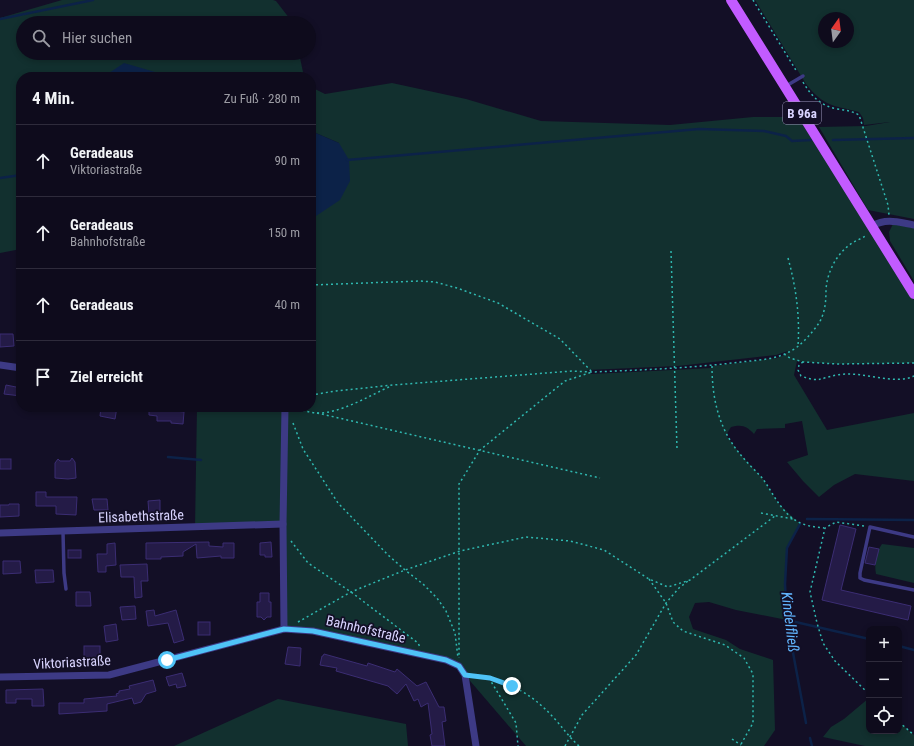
<!DOCTYPE html>
<html lang="de">
<meta charset="utf-8">
<style>
body{margin:0;font-family:"Roboto Condensed",sans-serif;background:#1c1929;color:#f1f3f6}
.controls{position:absolute;right:12px;bottom:12px;display:grid;overflow:hidden;border-radius:8px;box-shadow:0 2px 6px #0003}
.controls button{width:36px;height:36px;display:grid;place-items:center;padding:0;border:0;border-bottom:1px solid #2e2b3b;background:#0e0b1c;color:#f1f3f6;font:20px sans-serif}
.compass{position:absolute;left:818px;top:12px;width:36px;height:36px;border-radius:50%;background:#0e0b1c;box-shadow:0 2px 6px #0003;rotate:14deg}
.stop{position:absolute;width:12px;height:12px;margin:-9px;border:3px solid #4fc3f7;border-radius:50%;background:#fff}
.stop.end{background:#4fc3f7;border-color:#fff;box-shadow:0 1px 4px #0008}
.list{margin:0;padding:0;list-style:none}
h2{display:flex;justify-content:space-between;align-items:center;height:52px;margin:0;padding:0 16px;font-size:17px}
h2 small{font-size:13px;font-weight:400;color:#9b9ba3}
.list li{display:grid;grid-template-columns:26px 1fr auto;gap:12px;align-items:center;box-sizing:border-box;height:72px;padding:0 16px;border-top:1px solid #2e2b3b}
.list b{display:block;font-size:15px;white-space:nowrap}
.list p{margin:0;font-size:13px;white-space:nowrap;color:#9b9ba3}
.list em{font-size:13px;font-style:normal;color:#9b9ba3}
.icon{flex:none;width:22px;height:22px;fill:none;stroke:currentColor;stroke-width:2;stroke-linecap:round;stroke-linejoin:round}
.map{position:relative;flex:none;width:914px;height:746px;overflow:hidden}
.search{position:absolute;background:#0e0b1c;box-shadow:0 2px 6px #0003;left:16px;top:16px;width:300px;height:44px;display:flex;align-items:center;gap:10px;box-sizing:border-box;padding:0 14px;border-radius:22px;color:#9b9ba3;font-size:15px}
.panel{position:absolute;background:#0e0b1c;box-shadow:0 2px 6px #0003;left:16px;top:72px;width:300px;height:340px;border-radius:16px}
.map>svg:first-child{display:block}
.green{fill:#12302f;fill-rule:evenodd}
.water{fill:#0c2248}
.lines{fill:none;stroke-linecap:round;stroke-linejoin:round}
.stream{stroke:#0c2248;stroke-width:2.5}
.building{fill:#241b47;stroke:#3b2d73}
.path{stroke:#2fb8b0;stroke-width:1.5;stroke-dasharray:2 3;stroke-linecap:butt}
.service{stroke:#3d3a85;stroke-width:3.5}
.minor{stroke:#3d3a85;stroke-width:7}
.primary{stroke:#c25bff;stroke-width:10}
.route{stroke:#4fc3f7;stroke-width:5}
.labels{text-anchor:middle;dominant-baseline:central;stroke-width:3.5;stroke-linejoin:round;paint-order:stroke}
.shield{fill:#130f26;stroke:#9e99be;stroke-width:1}
.shield-label{font-size:13px;font-weight:bold;fill:#d9d4ff}
.street-label{font-size:14px;fill:#d9d4ff;stroke:#130f26}
.water-label{font-size:15px;font-style:italic;fill:#62b6ff;stroke:#130f26}
</style>
<div class="map">
<svg width="914" height="746" viewBox="0 0 914 746">
<rect width="100%" height="100%" fill="#130f26"/>
<g class="green">
<path d="M62,0H273L276,1L293,23H23V53H299L304,77H163L162,74L109,73L105,77H21V249L0,253V18Z"/>
<path d="M755,0H914V219L868,210L819,127L866,126L890,122L864,125L863,118L859,112C833,105 824,107 806,84ZM824,18H848V42H824Z"/>
<path d="M392,83L466,99L541,121L670,125L753,117H798L876,237L914,300V363L838,364L803,362L797,361L794,375L827,430L914,413V481L855,474L834,485L819,497L803,481L787,462L808,455L802,421L785,424V428L757,429L754,434C747,426 742,424 731,427L726,435L740,454L763,479L778,503L800,524L787,548L785,584L787,620L736,610L709,602L695,603L689,617L693,629L726,640L740,649L773,660L775,730L764,746H526L465,675L446,660L284,629L283,524L195,528L197,407H311V218H313L339,143L311,131V87L325,94ZM788,351L784,355L777,358L713,366L712,368L591,374L587,370L678,366L776,355Z"/>
<path d="M893,224L914,228V281L890,241L889,232Z"/>
<path d="M882,544L914,548V583L876,574C874,564 876,552 882,544Z"/>
<path d="M869,698V731H899V722L914,735V746H865L823,737L831,727L844,719Z"/>
<path d="M278,699L406,724L408,746H174Z"/>
</g>
<g class="water">
<path d="M124,63L162,74L163,77H105L109,73Z"/>
<path d="M311,131L339,143L349,160L350,181L340,200L313,218H311Z"/>
</g>
<g class="lines">
<g class="stream">
<path d="M0,19L93,0"/>
<path d="M833,140L914,138"/>
<path d="M347,160L699,129L764,131L786,136L792,141L811,140"/>
<path d="M0,178L21,175"/>
<path d="M168,457L201,460"/>
<path d="M807,519L914,520"/>
<path d="M800,524L787,548L785,584L787,620L806,723"/>
<path d="M787,620L869,639"/>
<path d="M899,646L914,650"/>
<path d="M810,738L812,746"/>
</g>
</g>
<g class="building">
<path d="M0,334H13L14,346L0,347Z"/>
<path d="M6,385L21,388V396L4,394Z"/>
<path d="M101,407H117L115,419L100,416Z"/>
<path d="M149,407H166L165,410L184,412L183,424L171,423V421H157V416L149,415Z"/>
<path d="M72,458L75,462L76,478L68,479L55,478V463L58,459L60,461H70Z"/>
<rect x="0" y="459" width="11" height="10"/>
<path d="M36,492H46V497H77L76,515L56,514V506H36Z"/>
<path d="M92,499H107L108,510H94Z"/>
<path d="M160,500V513L149,514L148,501Z"/>
<path d="M9,504H19V516L0,517V505H9Z"/>
<path d="M840,525L856,529L841,590L911,606L908,620L822,600Z"/>
<path d="M209,542V546L223,547V543H234V558H221V556L197,558L196,544L183,552V556L161,557V559H146V543Z"/>
<path d="M271,542L272,557H265V555H260V543Z"/>
<path d="M115,543L116,565L106,566V572H98L97,554H107V544Z"/>
<path d="M869,547L879,549L875,565L865,563Z"/>
<rect x="68" y="550" width="13" height="8"/>
<path d="M3,561H20L21,573L3,574Z"/>
<path d="M147,564L148,581H141L142,597L135,598L134,577H121L120,565Z"/>
<path d="M35,570H53L54,582L36,583Z"/>
<path d="M76,592H90L91,606H76Z"/>
<path d="M260,593H269V602H271V617H267L264,620L261,617H257V602H260Z"/>
<path d="M135,606L136,619L122,620L120,607Z"/>
<path d="M154,610L155,616L176,610L184,640L174,643L168,623L148,626L146,611Z"/>
<rect x="198" y="622" width="12" height="13"/>
<path d="M116,624L118,640L106,642L104,626Z"/>
<rect x="84" y="646" width="16" height="14"/>
<path d="M288,647L301,648L300,666L285,664Z"/>
<path d="M324,654L367,666L368,663L395,672L397,669L417,686L426,682L439,707H444L446,721L442,722L445,746H432L430,735L432,734L428,703L421,707L418,699L414,701L406,684L397,694L388,686L336,671L337,668L320,665L322,656H323Z"/>
<path d="M182,673L186,686L177,688L176,684L169,686L166,677Z"/>
<path d="M153,680L156,691L146,694L141,702L134,704L132,698L107,704V711L59,714V703H84V699L117,696L116,694L119,693V691L130,689L129,686Z"/>
<path d="M43,689L44,706H32V699H16V703H6V690Z"/>
</g>
<g class="lines">
<g class="path">
<path d="M753,0L797,72"/>
<path d="M803,82C811,96 821,106 837,109C845,110 852,111 859,115L888,205L889,215"/>
<path d="M671,251L677,449"/>
<path d="M788,258C796,287 800,316 798,346"/>
<path d="M311,285L420,281L435,282L457,288L498,303L560,339L592,372L565,381L480,450L459,484V658"/>
<path d="M784,354L790,358L803,362L838,364L914,363"/>
<path d="M803,362L799,365L798,370L801,376C820,383 820,378 837,375C861,370 895,386 914,376"/>
<path d="M712,366C712,399 719,429 740,454C747,463 756,471 763,479C775,496 784,519 806,525C812,527 818,527 824,528"/>
<path d="M311,395L336,391L393,385L572,371L592,372C642,370 692,368 741,362C757,360 774,360 789,352C800,347 812,333 819,323C825,313 826,302 826,290C827,273 835,257 848,246C854,241 861,239 867,235"/>
<path d="M293,407C300,409 309,413 317,413C339,414 371,395 391,386"/>
<path d="M317,413L600,478"/>
<path d="M293,423L303,449L338,503L388,555L405,570L423,584L437,598L446,611L455,633L458,658"/>
<path d="M761,513L793,519"/>
<path d="M864,526L836,522L825,528L810,592L817,623L823,643L835,661L869,694"/>
<path d="M291,541L308,563L351,592L418,643L420,647"/>
<path d="M649,579L666,603L673,622L683,631L725,645L744,658L753,674V723L740,746"/>
<path d="M298,622L351,592L405,570L460,551L526,537L570,541L604,550L649,579L668,587L690,580L775,516"/>
<path d="M472,676C507,680 530,692 554,718C563,728 569,737 579,746"/>
<path d="M489,678L516,723L518,746"/>
<path d="M899,722L914,735"/>
<path d="M732,739L741,745"/>
<path d="M565,746L582,715L636,655L666,603L679,588L688,581"/>
</g>
<g class="service">
<path d="M786,86L803,76"/>
<path d="M63,532L64,573L66,589"/>
<path d="M914,537L870,527L860,573V578L864,580L914,590"/>
</g>
<g class="minor">
<path d="M871,226C888,218 897,222 914,225"/>
<path d="M0,365L21,368"/>
<path d="M285,407L283,524L284,629L313,631L446,660L459,666L465,675L476,746"/>
<path d="M0,533L283,524"/>
<path d="M0,677L109,675L284,629"/>
</g>
<path class="primary" d="M731,0L914,294"/>
</g>
<g class="lines">
<path class="route" d="M167,660L284,629L313,631L446,660L459,666L465,675L490,678L512,686"/>
</g>
<g class="labels">
<rect class="shield" x="783" y="102" width="38" height="22" rx="3"/>
<g class="shield-label">
<text x="802" y="113">B 96a</text>
</g>
<g class="street-label">
<text transform="translate(141 516) rotate(-2)">Elisabethstraße</text>
<text transform="translate(366 629) rotate(13)">Bahnhofstraße</text>
<text transform="translate(72 662) rotate(-3)">Viktoriastraße</text>
</g>
<g class="water-label">
<text transform="translate(790 622) rotate(83)">Kindelfließ</text>
</g>
</g>
</svg>
<div class="controls">
<button>+</button>
<button>−</button>
<button><svg class="icon" aria-label="locate" viewBox="0 0 24 24"><circle cx="12" cy="12" r="6"/><path d="M12 2v4M12 18v4M2 12h4M18 12h4"/></svg></button>
</div>
<svg class="compass" viewBox="-18 -18 36 36"><path d="M0-13l5 13h-10z" fill="#e53935"/><path d="M0 13l5-13h-10z" fill="#9b9ba3"/></svg>
<div class="stop" style="left:167px;top:660px"></div>
<div class="stop end" style="left:512px;top:686px"></div>
<div class="search"><svg class="icon" aria-label="search" viewBox="0 0 24 24"><circle cx="10" cy="10" r="6"/><path d="M15 15l6 6"/></svg>Hier suchen</div>
<section class="panel">
<h2>4 Min.<small>Zu Fuß · 280 m</small></h2>
<ul class="list">
<li><svg class="icon" aria-label="ahead" viewBox="0 0 24 24"><path d="M12 20V5M6 11l6-6 6 6"/></svg><div><b>Geradeaus</b><p>Viktoriastraße</p></div><em>90 m</em></li>
<li><svg class="icon" aria-label="ahead" viewBox="0 0 24 24"><path d="M12 20V5M6 11l6-6 6 6"/></svg><div><b>Geradeaus</b><p>Bahnhofstraße</p></div><em>150 m</em></li>
<li><svg class="icon" aria-label="ahead" viewBox="0 0 24 24"><path d="M12 20V5M6 11l6-6 6 6"/></svg><div><b>Geradeaus</b></div><em>40 m</em></li>
<li><svg class="icon" aria-label="arrive" viewBox="0 0 24 24"><path d="M6 21V4h12l-3 4 3 4H6"/></svg><div><b>Ziel erreicht</b></div></li>
</ul>
</section>
</div>
